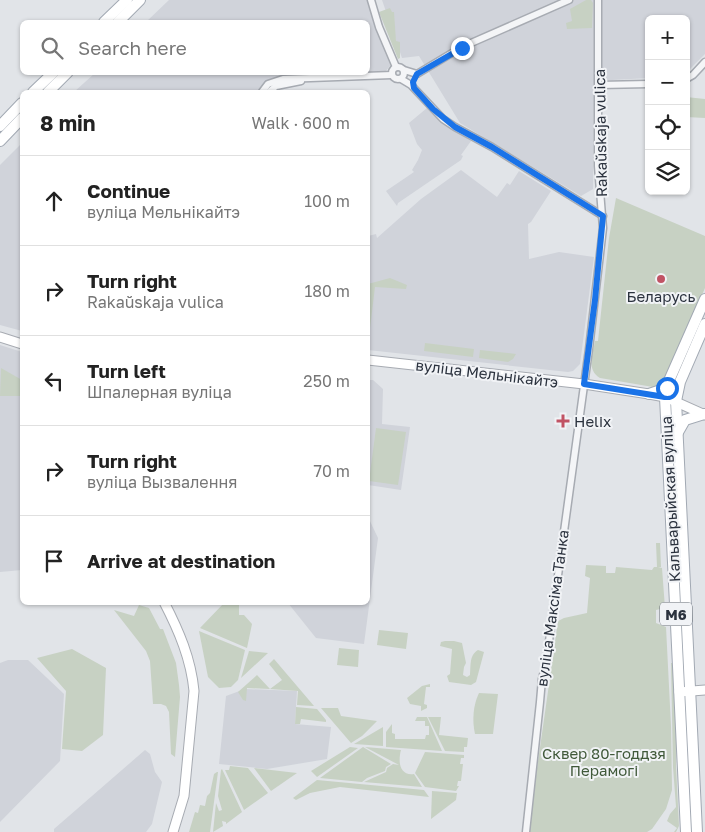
<!DOCTYPE html>
<meta charset="utf-8">
<style>
body{margin:0;font-family:"Golos Text",sans-serif;background:#f6f6f6;color:#222}
.controls{position:absolute;right:15px;top:15px;display:grid;overflow:hidden;border-radius:8px;box-shadow:0 1px 4px #0004}
.controls button{width:45px;height:45px;display:grid;place-items:center;padding:0;border:0;border-bottom:1px solid #e0e0e0;background:#fff;color:#222;font:25px sans-serif}
.stop{position:absolute;width:15px;height:15px;margin:-11px;border:4px solid #1a73e8;border-radius:50%;background:#fff}
.stop.end{background:#1a73e8;border-color:#fff;box-shadow:0 1px 5px #0008}
.list{margin:0;padding:0;list-style:none}
h2{display:flex;justify-content:space-between;align-items:center;height:65px;margin:0;padding:0 20px;font-size:21px}
h2 small{font-size:16px;font-weight:400;color:#767676}
.list li{display:grid;grid-template-columns:32px 1fr auto;gap:15px;align-items:center;box-sizing:border-box;height:90px;padding:0 20px;border-top:1px solid #e0e0e0}
.list b{display:block;font-size:19px;white-space:nowrap}
.list p{margin:0;font-size:16px;white-space:nowrap;color:#767676}
.list em{font-size:16px;font-style:normal;color:#767676}
.icon{flex:none;width:28px;height:28px;fill:none;stroke:currentColor;stroke-width:2;stroke-linecap:round;stroke-linejoin:round}
.map{position:relative;flex:none;width:705px;height:832px;overflow:hidden}
.search{position:absolute;background:#fff;box-shadow:0 1px 4px #0004;left:20px;top:20px;width:350px;height:55px;display:flex;align-items:center;gap:12px;box-sizing:border-box;padding:0 18px;border-radius:8px;color:#767676;font-size:19px}
.panel{position:absolute;background:#fff;box-shadow:0 1px 4px #0004;left:20px;top:90px;width:350px;height:515px;border-radius:8px}
.map>svg:first-child{display:block}
.built{fill:#d0d3da}
.green{fill:#c7d1c3}
.lines{fill:none;stroke-linecap:round;stroke-linejoin:round}
.street-casing{stroke:#a7abb2;stroke-width:9}
.secondary-casing{stroke:#a7abb2;stroke-width:11}
.primary-casing{stroke:#a2a9b3;stroke-width:12}
.street{stroke:#f4f5f7;stroke-width:6}
.secondary{stroke:#fff;stroke-width:9}
.primary{stroke:#fff;stroke-width:10}
.route{stroke:#1a73e8;stroke-width:6}
.poi-dot{fill:#c15364;stroke:#f1f3f6;stroke-width:2}
.labels{text-anchor:middle;dominant-baseline:central;stroke-width:4;stroke-linejoin:round;paint-order:stroke}
.shield{fill:#f1f3f6;stroke:#666c75;stroke-width:1}
.shield-label{font-size:14px;font-weight:bold;fill:#2b323e}
.street-label{font-size:15px;fill:#2b323e;stroke:#f1f3f6}
.poi-label{font-size:15px;fill:#2b323e;stroke:#f1f3f6}
.park-label{font-size:15px;fill:#40593a;stroke:#f1f3f6}
</style>
<div class="map">
<svg width="705" height="832" viewBox="0 0 705 832">
<rect width="100%" height="100%" fill="#e1e4e8"/>
<g class="built">
<path d="M169,0H369L390,62V66L385,72L309,76H283L273,78L258,92H74L95,73L368,72V22H146Z"/>
<path d="M382,0H705V54L686,73V19H649V78L594,81L593,189L581,196L460,123L419,56L402,58Z"/>
<path d="M427,108L442,122L471,141L461,155L463,156L461,160L398,203L397,206L386,191L414,172L412,170L418,160L422,150L417,144L409,123Z"/>
<path d="M22,143V331L0,325V165Z"/>
<path d="M461,170L497,197L507,183L510,185L519,171L551,191L531,222L528,224L529,259L559,252L594,257L580,364L573,371L568,372L368,350V236L376,234L377,238L421,199Z"/>
<path d="M0,345L22,352V570L0,572Z"/>
<path d="M368,380H373L383,389L382,424L410,427L401,490L368,485Z"/>
<path d="M368,519H369L378,538L364,644L316,638L288,603L368,602Z"/>
<path d="M8,660H28L64,694L60,761L0,822V663Z"/>
<path d="M245,689L297,691L295,724L331,727L327,759L267,769L219,764L226,696Z"/>
<path d="M145,750L150,754L155,772L162,782L152,824L146,832H54V829Z"/>
</g>
<g class="green">
<path d="M586,0H591L593,3L592,28L567,29L566,23L572,21L570,9Z"/>
<path d="M390,8L392,12H394L396,41L400,42V58L398,59L379,12Z"/>
<path d="M686,97L705,99V118L686,117Z"/>
<path d="M616,198L705,236V288L664,382L658,386L653,387L600,378C586,370 593,354 595,341H598L609,238Z"/>
<path d="M390,278L407,285L406,289L375,287L370,328H368V284Z"/>
<path d="M425,343L474,349L473,357L424,351Z"/>
<path d="M480,350L516,354L513,359L508,362L479,358Z"/>
<path d="M1,368L22,380V396H0Z"/>
<path d="M376,428L406,432L398,485L369,481Z"/>
<path d="M656,543H660L661,567H658L662,568L665,608L656,610V623L666,627L671,726L672,790L666,809L652,829L647,832H528L558,621L564,618L587,613L590,578L585,576L586,565L606,566V573H615L616,567L652,570L654,567H657Z"/>
<path d="M224,603H239V615H244L252,624L247,648L200,628Z"/>
<path d="M139,605L149,608L160,629H163L176,663L179,685L180,697L175,757L171,754L169,712L166,706L161,704H153L150,661L146,651L114,610L134,616Z"/>
<path d="M379,630L408,633L406,649L377,645Z"/>
<path d="M199,631L245,650L238,680L231,687L219,688L208,677Z"/>
<path d="M445,641H454L462,643L466,663L464,667L463,675L467,677L470,675C471,666 469,655 478,650L484,652L476,682L471,685L449,682L447,676L450,674L452,649L440,646L441,642Z"/>
<path d="M339,648L359,650L358,667L337,665Z"/>
<path d="M72,649L106,668L103,735L82,751L62,749L66,691L37,658Z"/>
<path d="M249,651L268,653L241,678Z"/>
<path d="M274,659L314,706H313L297,705L298,691L270,689L282,680L269,664Z"/>
<path d="M671,663H673L677,718L676,766L679,826L676,832H674L677,828L667,821L670,814L676,807L673,767Z"/>
<path d="M257,675L270,689L247,688L246,701L243,700L238,692Z"/>
<path d="M430,684V687H426L424,704L427,705V708L421,711V706L410,704L407,698L422,686Z"/>
<path d="M479,693L498,694L493,734H475C472,721 473,705 479,693Z"/>
<path d="M296,707L317,709L326,720V722L301,719L300,724H295Z"/>
<path d="M321,708H338L341,716L377,721L362,736L351,743Z"/>
<path d="M417,717H427L442,751L386,747V732L392,724V733L395,734V739H425L426,735H429V726H425V721H415Z"/>
<path d="M428,717H441L439,735L468,738L467,747H464V752L445,751Z"/>
<path d="M383,727V746L354,744Z"/>
<path d="M350,747L358,748L317,777L311,771Z"/>
<path d="M363,747L391,764L386,767L385,771L367,778L362,782L320,778Z"/>
<path d="M365,747L401,750C398,761 399,776 414,774L422,787L364,782L386,772L387,768L393,764L399,765Z"/>
<path d="M425,752L464,755V758H461L460,764H463L461,781H458L457,786H459L456,791L425,787L415,773Z"/>
<path d="M230,766L248,768L268,793L244,810L225,770H229Z"/>
<path d="M254,768L297,773L271,791Z"/>
<path d="M222,769L242,812L226,824V822L222,821L223,826L213,832L216,803L219,811L222,810L218,796L221,770Z"/>
<path d="M217,772H218L210,832H189L195,812L198,813L200,805L205,806L207,796L210,793L214,774Z"/>
<path d="M317,780L424,790L429,797L340,787L310,793L296,800L293,798Z"/>
<path d="M432,791L457,793L456,800L431,819Z"/>
</g>
<g class="lines">
<defs>
<g id="street">
<path d="M371,0L379,27L396,67"/>
<circle cx="398" cy="73" r="6"/>
<path d="M404,70L417,74L462,47L569,0"/>
<path d="M401,79L411,85L443,119L455,127L492,147L603,216"/>
<path d="M686,79L693,75L705,62"/>
<path d="M599,85L649,84"/>
<path d="M262,92L268,84L283,79L392,75"/>
<path d="M269,92L276,86L301,81"/>
<path d="M526,832L540,702L542,679L546,663L589,349L603,228L598,166V0"/>
</g>
<g id="secondary">
<path d="M0,337L22,344"/>
<path d="M368,360L584,384L649,394L665,397L705,415"/>
<path d="M164,602C179,631 191,659 194,691L184,796L173,832"/>
<path d="M679,692L705,690"/>
</g>
<g id="primary">
<path d="M104,22L127,0"/>
<path d="M118,22L140,0"/>
<path d="M33,92L54,72"/>
<path d="M48,92L68,72"/>
<path d="M0,126L22,103"/>
<path d="M0,141L22,118"/>
<path d="M649,394L661,390L668,383"/>
<path d="M677,434L685,420L704,414"/>
<path d="M686,832L665,397L668,383L705,299"/>
<path d="M697,832L676,401L680,382L705,324"/>
</g>
</defs>
<use href="#street" class="street-casing"/>
<use href="#secondary" class="secondary-casing"/>
<use href="#primary" class="primary-casing"/>
<use href="#street" class="street"/>
<use href="#secondary" class="secondary"/>
<use href="#primary" class="primary"/>
</g>
<g class="lines">
<path class="route" d="M462,48L417,74L413,82L414,88L433,109L455,127L492,147L603,216L595,300L584,384L665,397L667,388"/>
</g>
<g class="poi-dot">
<circle cx="661" cy="279" r="5"/>
<path d="M560.5 413.5h5v5h5v5h-5v5h-5v-5h-5v-5h5z"/>
</g>
<g class="labels">
<rect class="shield" x="660" y="602.5" width="32" height="23" rx="4"/>
<g class="shield-label">
<text x="676" y="614">М6</text>
</g>
<g class="street-label">
<text transform="translate(600 133) rotate(-91)">Rakaŭskaja vulica</text>
<text transform="translate(487 373) rotate(7)">вуліца Мельнікайтэ</text>
<text transform="translate(670 499) rotate(-93)">Кальварыйская вуліца</text>
<text transform="translate(552 608) rotate(-82)">вуліца Максіма Танка</text>
</g>
<g class="poi-label">
<text x="661" y="296">Беларусь</text>
<text x="574" y="421" text-anchor="start">Helix</text>
</g>
<g class="park-label">
<text x="604" y="753">Сквер 80-годдзя<tspan x="604" dy="17">Перамогі</tspan></text>
</g>
</g>
</svg>
<div class="controls">
<button>+</button>
<button>−</button>
<button><svg class="icon" aria-label="locate" viewBox="0 0 24 24"><circle cx="12" cy="12" r="6"/><path d="M12 2v4M12 18v4M2 12h4M18 12h4"/></svg></button>
<button><svg class="icon" aria-label="layers" viewBox="0 0 24 24"><path d="M12 4l9 5-9 5-9-5zM3 14l9 5 9-5"/></svg></button>
</div>
<div class="stop" style="left:667px;top:388px"></div>
<div class="stop end" style="left:462px;top:48px"></div>
<div class="search"><svg class="icon" aria-label="search" viewBox="0 0 24 24"><circle cx="10" cy="10" r="6"/><path d="M15 15l6 6"/></svg>Search here</div>
<section class="panel">
<h2>8 min<small>Walk · 600 m</small></h2>
<ul class="list">
<li><svg class="icon" aria-label="ahead" viewBox="0 0 24 24"><path d="M12 20V5M6 11l6-6 6 6"/></svg><div><b>Continue</b><p>вуліца Мельнікайтэ</p></div><em>100 m</em></li>
<li><svg class="icon" aria-label="right" viewBox="0 0 24 24"><path d="M7 20v-9h11M14 6l5 5-5 5"/></svg><div><b>Turn right</b><p>Rakaŭskaja vulica</p></div><em>180 m</em></li>
<li><svg class="icon" aria-label="left" viewBox="0 0 24 24"><path d="M17 20v-9H6M10 6l-5 5 5 5"/></svg><div><b>Turn left</b><p>Шпалерная вуліца</p></div><em>250 m</em></li>
<li><svg class="icon" aria-label="right" viewBox="0 0 24 24"><path d="M7 20v-9h11M14 6l5 5-5 5"/></svg><div><b>Turn right</b><p>вуліца Вызвалення</p></div><em>70 m</em></li>
<li><svg class="icon" aria-label="arrive" viewBox="0 0 24 24"><path d="M6 21V4h12l-3 4 3 4H6"/></svg><div><b>Arrive at destination</b></div></li>
</ul>
</section>
</div>
